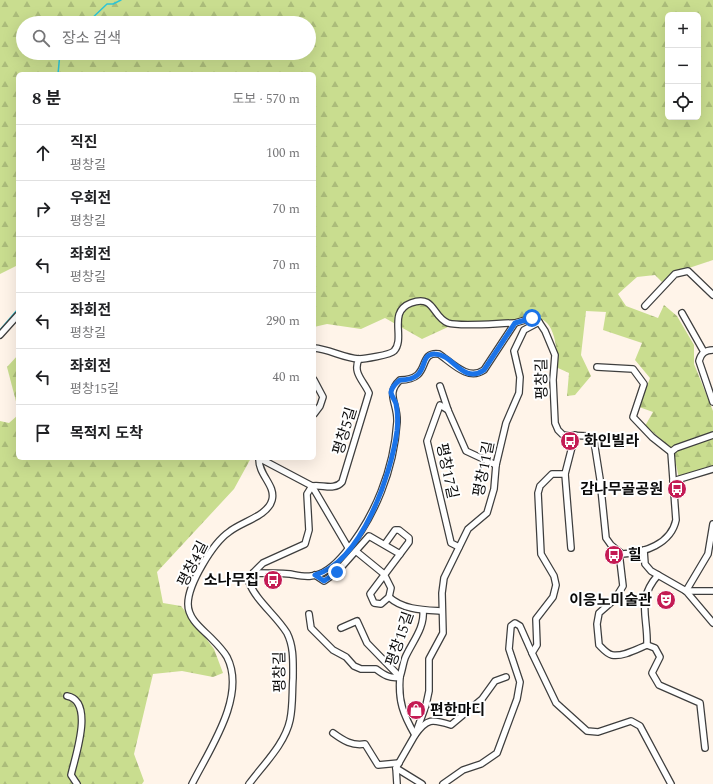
<!DOCTYPE html>
<html lang="ko">
<meta charset="utf-8">
<style>
body{margin:0;font-family:Spectral,"Noto Sans KR",serif;background:#f6f6f6;color:#202124}
.controls{position:absolute;right:12px;top:12px;display:grid;overflow:hidden;border-radius:6px;box-shadow:0 4px 16px #0002}
.controls button{width:36px;height:36px;display:grid;place-items:center;padding:0;border:0;border-bottom:1px solid #e0e0e0;background:#fff;color:#202124;font:20px sans-serif}
.stop{position:absolute;width:12px;height:12px;margin:-9px;border:3px solid #1a73e8;border-radius:50%;background:#fff}
.stop.end{background:#1a73e8;border-color:#fff;box-shadow:0 1px 4px #0008}
.list{margin:0;padding:0;list-style:none}
h2{display:flex;justify-content:space-between;align-items:center;height:52px;margin:0;padding:0 16px;font-size:17px}
h2 small{font-size:13px;font-weight:400;color:#757577}
.list li{display:grid;grid-template-columns:26px 1fr auto;gap:12px;align-items:center;box-sizing:border-box;height:56px;padding:0 16px;border-top:1px solid #e0e0e0}
.list b{display:block;font-size:15px;white-space:nowrap}
.list p{margin:0;font-size:13px;white-space:nowrap;color:#757577}
.list em{font-size:13px;font-style:normal;color:#757577}
.icon{flex:none;width:22px;height:22px;fill:none;stroke:currentColor;stroke-width:2;stroke-linecap:round;stroke-linejoin:round}
.map{position:relative;flex:none;width:713px;height:784px;overflow:hidden}
.search{position:absolute;background:#fff;box-shadow:0 4px 16px #0002;left:16px;top:16px;width:300px;height:44px;display:flex;align-items:center;gap:10px;box-sizing:border-box;padding:0 14px;border-radius:22px;color:#757577;font-size:15px}
.panel{position:absolute;background:#fff;box-shadow:0 4px 16px #0002;left:16px;top:72px;width:300px;height:388px;border-radius:6px}
.map>svg:first-child{display:block}
.forest{fill:url(#forest-firs);fill-rule:evenodd}
.lines{fill:none;stroke-linecap:round;stroke-linejoin:round}
.stream{stroke:#2cc4d6;stroke-width:1.5}
.minor-casing{stroke:#3e3e3e;stroke-width:8}
.minor{stroke:#fff;stroke-width:5.5}
.route{stroke:#1a73e8;stroke-width:5}
.labels{text-anchor:middle;dominant-baseline:central;stroke-width:4;stroke-linejoin:round;paint-order:stroke}
.street-label{font-size:15px;fill:#0b0b0b;stroke:#fff}
.poi-label{font-size:15px;font-weight:bold;fill:#0b0b0b;stroke:#fff;text-anchor:start}
</style>
<div class="map">
<svg width="713" height="784" viewBox="0 0 713 784">
<defs>
<pattern id="forest-firs" width="22" height="20" patternUnits="userSpaceOnUse"><rect width="22" height="20" fill="#c9dd8f"/><path d="M5 1l3.5 6h-7zM16 11l3.5 6h-7z" fill="#abbc7a"/></pattern>
</defs>
<rect width="100%" height="100%" fill="#fff4e9"/>
<g class="forest">
<path d="M0,0H713V260L671,274L662,282L655,275L637,277L618,294L626,306L658,318L664,305L677,316L694,345V364L713,411V467L679,479C674,449 668,444 645,426L653,412L639,407L650,378L635,360L642,343L603,330L606,312L586,311L581,355L591,376L575,395L567,396L569,373L558,368C557,351 556,315 532,318C526,319 521,318 517,322L461,321L422,339L385,318L361,329L327,324L314,327V74H18V265L0,274ZM668,15H698V117H668ZM23,23H309V53H23Z"/>
<path d="M18,355V409L7,367Z"/>
<path d="M18,415V458H251L234,489L157,572L163,603L181,606L214,649L223,673L213,677L182,671L153,674L134,754L144,781L142,784H0V421L9,423Z"/>
</g>
<g class="lines">
<g class="stream">
<path d="M87,23L107,4H113L121,0"/>
<path d="M58,74L60,53"/>
<path d="M0,330L18,309"/>
</g>
<defs>
<g id="minor">
<path d="M645,306L675,274L688,271L713,295"/>
<path d="M682,313L704,352"/>
<path d="M0,335L18,315"/>
<path d="M314,348C329,349 343,358 359,359C364,359 390,355 394,351C406,338 387,312 411,303C435,294 432,317 448,323C460,327 500,323 515,323"/>
<path d="M713,350C705,350 701,353 699,361L713,402"/>
<path d="M597,367L633,369L644,384L633,417L652,437L671,452"/>
<path d="M314,380L323,397L320,406L314,414"/>
<path d="M440,386L448,410"/>
<path d="M259,458L312,486L349,549"/>
<path d="M565,474H552L540,486L538,493L541,554L554,576L556,585L553,597L536,619L537,645L532,653L556,703L587,731L598,732L631,721L640,726L671,784"/>
<path d="M673,481L713,469"/>
<path d="M459,547L451,543L427,441L440,405L448,410L466,451L496,465"/>
<path d="M571,548L565,474L575,435"/>
<path d="M644,550L645,564L651,571L686,591L713,623"/>
<path d="M357,552L384,574L391,588L389,597L381,604L374,603L370,594L400,554"/>
<path d="M619,552L623,586L615,599L599,613L597,624L599,645C602,648 607,654 612,655C623,657 637,649 647,645C648,616 636,600 658,575"/>
<path d="M253,573L263,563L305,544L309,530L307,494L312,486C322,484 334,491 342,482L369,393C364,381 352,373 359,359"/>
<path d="M315,575L324,581L337,572L369,536L400,554L409,542V538L399,530H395L385,544"/>
<path d="M686,591L708,554L713,524"/>
<path d="M686,591H713"/>
<path d="M389,597C403,610 424,610 442,611"/>
<path d="M309,614L311,628L333,650L346,657L354,666L361,669H376C384,675 390,679 400,677C402,671 403,664 405,658C412,642 425,628 423,610"/>
<path d="M341,628L357,621L367,643L400,677C398,701 403,714 415,735C427,718 432,719 451,725L482,699L495,681L506,677"/>
<path d="M647,645L655,648L660,657L652,673L659,685L700,703L705,748"/>
<path d="M67,696C95,701 75,757 71,775L77,784"/>
<path d="M333,733C344,741 352,746 365,744L378,765L399,763"/>
<path d="M396,768L422,784"/>
<path d="M192,784C209,750 247,696 227,657C223,650 217,644 211,638C202,629 188,619 188,604C188,584 213,543 229,532C241,522 268,516 272,500C276,485 258,475 259,458"/>
<path d="M249,784C263,765 285,744 290,720C293,706 292,692 293,678C293,662 294,647 287,633C276,615 256,601 249,582L253,573C265,573 277,573 290,574C296,575 304,577 311,576C325,575 336,564 345,553C375,517 394,469 397,422C398,403 385,394 400,380C433,380 416,351 439,354C452,363 468,381 484,370L515,323L532,318L539,322L545,331L555,355L553,380L555,423L558,430L563,435L588,436L594,441L600,479L606,538L611,545L622,554C644,553 671,544 676,520L671,452L676,448L713,435"/>
<path d="M397,784L396,768L415,735L426,705L429,691V659L443,633L442,593L444,578L468,529L487,513L494,489L496,465L506,423L519,393L520,377L514,351L524,330L539,322"/>
<path d="M443,784L463,770L481,764L497,753L517,699L520,682L509,649L511,626L515,623L520,626L532,653"/>
</g>
</defs>
<use href="#minor" class="minor-casing"/>
<use href="#minor" class="minor"/>
</g>
<g class="lines">
<path class="route" d="M337,572L324,581L315,575C362,561 391,475 397,431C398,422 398,413 396,404C395,400 391,396 391,392C392,387 396,383 400,380C432,380 417,353 435,354C453,354 463,385 484,370L515,323L532,318"/>
</g>
<defs>
<symbol id="bus-disc" viewBox="-11 -11 22 22"><circle r="9.5" fill="#c41b54" stroke="#fff"/><path d="M-5-6H5V4H4V6H2V4H-2V6H-4V4H-5ZM-3.5-4V0h7V-4ZM-3.5 1.2v1.5H-2V1.2ZM2 1.2v1.5H3.5V1.2Z" fill="#fff"/></symbol>
<symbol id="theatre-disc" viewBox="-11 -11 22 22"><circle r="9.5" fill="#c41b54" stroke="#fff"/><path d="M-5-5.5Q0-4 5-5.5V0Q5 5 0 6Q-5 5-5 0ZM-3.3-2.5H-1v1.5H-3.3ZM1-2.5H3.3v1.5H1ZM-2.8 1Q0 5.5 2.8 1Z" fill="#fff"/></symbol>
<symbol id="shop-disc" viewBox="-11 -11 22 22"><circle r="9.5" fill="#c41b54" stroke="#fff"/><path d="M-5-2.5h2.3a2.7 3.5 0 0 1 5.4 0H5L5.5 6h-11ZM-1.5-2.5h3a1.5 2.3 0 0 0-3 0Z" fill="#fff"/></symbol>
</defs>
<g fill-rule="evenodd">
<use href="#bus-disc" x="559" y="430" width="22" height="22"/>
<use href="#bus-disc" x="666" y="478" width="22" height="22"/>
<use href="#bus-disc" x="603" y="544" width="22" height="22"/>
<use href="#bus-disc" x="262" y="569" width="22" height="22"/>
<use href="#theatre-disc" x="655" y="589" width="22" height="22"/>
<use href="#shop-disc" x="405" y="699" width="22" height="22"/>
</g>
<g class="labels">
<g class="street-label">
<text transform="translate(542 379) rotate(-91)">평창길</text>
<text transform="translate(345 431) rotate(-73)">평창5길</text>
<text transform="translate(484 469) rotate(-79)">평창11길</text>
<text transform="translate(447 471) rotate(78)">평창17길</text>
<text transform="translate(193 564) rotate(-63)">평창4길</text>
<text transform="translate(400 639) rotate(-71)">평창15길</text>
<text transform="translate(280 672) rotate(-91)">평창길</text>
</g>
<g class="poi-label">
<text x="584" y="441">화인빌라</text>
<text x="663" y="489" text-anchor="end">감나무골공원</text>
<text x="628" y="555">힐</text>
<text x="259" y="580" text-anchor="end">소나무집</text>
<text x="652" y="600" text-anchor="end">이응노미술관</text>
<text x="430" y="710">편한마디</text>
</g>
</g>
</svg>
<div class="controls">
<button>+</button>
<button>−</button>
<button><svg class="icon" aria-label="locate" viewBox="0 0 24 24"><circle cx="12" cy="12" r="6"/><path d="M12 2v4M12 18v4M2 12h4M18 12h4"/></svg></button>
</div>
<div class="stop" style="left:532px;top:318px"></div>
<div class="stop end" style="left:337px;top:572px"></div>
<div class="search"><svg class="icon" aria-label="search" viewBox="0 0 24 24"><circle cx="10" cy="10" r="6"/><path d="M15 15l6 6"/></svg>장소 검색</div>
<section class="panel">
<h2>8 분<small>도보 · 570 m</small></h2>
<ul class="list">
<li><svg class="icon" aria-label="ahead" viewBox="0 0 24 24"><path d="M12 20V5M6 11l6-6 6 6"/></svg><div><b>직진</b><p>평창길</p></div><em>100 m</em></li>
<li><svg class="icon" aria-label="right" viewBox="0 0 24 24"><path d="M7 20v-9h11M14 6l5 5-5 5"/></svg><div><b>우회전</b><p>평창길</p></div><em>70 m</em></li>
<li><svg class="icon" aria-label="left" viewBox="0 0 24 24"><path d="M17 20v-9H6M10 6l-5 5 5 5"/></svg><div><b>좌회전</b><p>평창길</p></div><em>70 m</em></li>
<li><svg class="icon" aria-label="left" viewBox="0 0 24 24"><path d="M17 20v-9H6M10 6l-5 5 5 5"/></svg><div><b>좌회전</b><p>평창길</p></div><em>290 m</em></li>
<li><svg class="icon" aria-label="left" viewBox="0 0 24 24"><path d="M17 20v-9H6M10 6l-5 5 5 5"/></svg><div><b>좌회전</b><p>평창15길</p></div><em>40 m</em></li>
<li><svg class="icon" aria-label="arrive" viewBox="0 0 24 24"><path d="M6 21V4h12l-3 4 3 4H6"/></svg><div><b>목적지 도착</b></div></li>
</ul>
</section>
</div>
